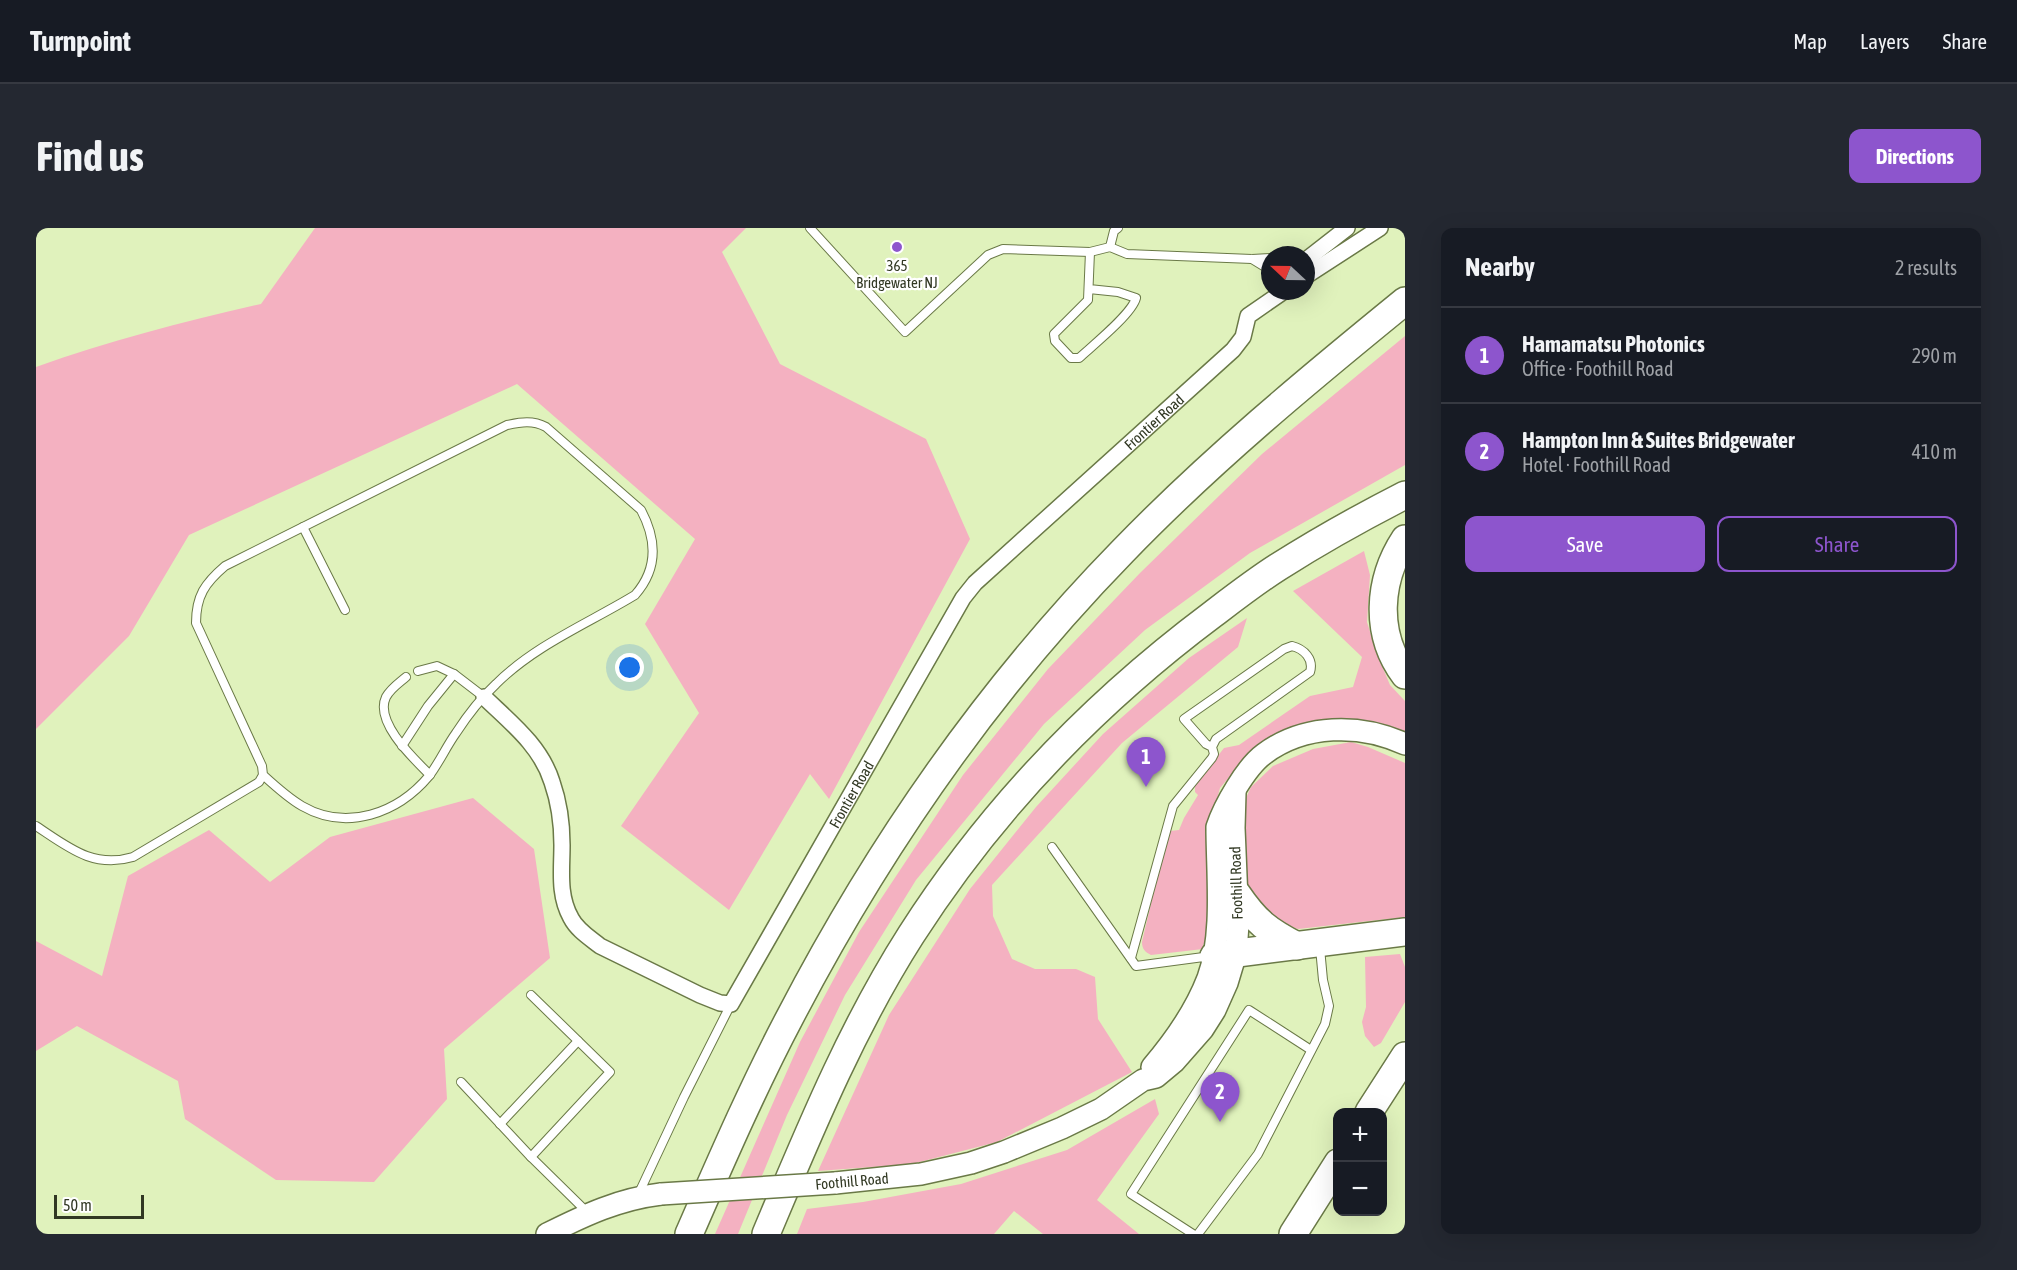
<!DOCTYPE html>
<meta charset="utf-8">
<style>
body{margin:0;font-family:"Asap Condensed",sans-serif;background:#242831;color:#f1f3f6}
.controls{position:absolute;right:18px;bottom:18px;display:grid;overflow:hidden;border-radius:12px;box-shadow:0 6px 24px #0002}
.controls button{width:54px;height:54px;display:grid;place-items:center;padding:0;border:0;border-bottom:2px solid #363941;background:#171b24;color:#f1f3f6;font:30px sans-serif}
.compass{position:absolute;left:1225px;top:18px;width:54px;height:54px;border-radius:50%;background:#171b24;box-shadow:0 6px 24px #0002;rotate:292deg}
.scale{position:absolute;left:18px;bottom:15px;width:90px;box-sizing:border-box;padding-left:6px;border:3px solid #313823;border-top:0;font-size:16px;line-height:21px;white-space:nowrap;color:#313823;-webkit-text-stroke:4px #fff;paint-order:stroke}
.you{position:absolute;left:594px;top:440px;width:21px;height:21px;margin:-15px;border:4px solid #fff;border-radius:50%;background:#1a73e8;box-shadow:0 0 0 9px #1a73e833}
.badge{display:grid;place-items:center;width:39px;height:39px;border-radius:50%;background:#8d55cd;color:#fff;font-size:20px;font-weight:700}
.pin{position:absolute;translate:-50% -50px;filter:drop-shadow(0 2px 3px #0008)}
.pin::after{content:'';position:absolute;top:32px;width:21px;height:18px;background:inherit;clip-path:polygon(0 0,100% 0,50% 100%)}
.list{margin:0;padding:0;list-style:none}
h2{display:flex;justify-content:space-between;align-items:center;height:78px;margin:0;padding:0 24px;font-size:26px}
h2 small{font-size:20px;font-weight:400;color:#9ea1a6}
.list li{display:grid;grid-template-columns:39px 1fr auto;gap:18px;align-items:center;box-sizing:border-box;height:96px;padding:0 24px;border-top:2px solid #363941}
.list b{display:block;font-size:22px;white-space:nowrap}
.list p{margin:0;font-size:20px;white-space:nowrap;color:#9ea1a6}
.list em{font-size:20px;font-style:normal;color:#9ea1a6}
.actions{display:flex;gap:12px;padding:18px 24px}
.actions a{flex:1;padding:14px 0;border:2px solid #8d55cd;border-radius:12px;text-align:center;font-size:21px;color:#8d55cd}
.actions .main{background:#8d55cd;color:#fff}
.map{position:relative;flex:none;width:1369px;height:1006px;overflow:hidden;border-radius:12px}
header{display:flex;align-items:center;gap:36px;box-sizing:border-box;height:84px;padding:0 30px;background:#171b24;border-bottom:2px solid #363941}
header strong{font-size:28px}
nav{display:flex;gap:33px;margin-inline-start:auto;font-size:21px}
.intro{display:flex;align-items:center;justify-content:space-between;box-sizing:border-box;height:144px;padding:0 36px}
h1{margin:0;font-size:42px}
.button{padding:15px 27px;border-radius:12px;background:#8d55cd;color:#fff;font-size:21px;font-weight:700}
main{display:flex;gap:36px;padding:0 36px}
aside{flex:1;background:#171b24;border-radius:12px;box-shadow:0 6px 24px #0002}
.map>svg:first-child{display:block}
.green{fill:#f4b1c1}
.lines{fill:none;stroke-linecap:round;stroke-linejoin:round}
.lane-casing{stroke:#6a7947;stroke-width:10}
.street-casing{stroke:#6a7947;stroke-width:18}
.secondary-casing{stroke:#6a7947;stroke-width:24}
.highway-casing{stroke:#6a7947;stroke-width:30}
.lane{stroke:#fff;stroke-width:8}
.street{stroke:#fff;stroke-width:15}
.secondary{stroke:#fff;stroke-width:21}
.highway{stroke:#fff;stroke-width:27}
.secondary-bridge-casing{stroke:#6a7947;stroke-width:24;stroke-linecap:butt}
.secondary-bridge{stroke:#fff;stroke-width:21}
.poi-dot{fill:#8d55cd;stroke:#fff;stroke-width:2}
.labels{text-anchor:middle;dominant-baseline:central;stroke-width:4.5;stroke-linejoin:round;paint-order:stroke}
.poi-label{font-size:15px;fill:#313823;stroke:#fff}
.street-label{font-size:15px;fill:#313823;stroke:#fff}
</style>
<header>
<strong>Turnpoint</strong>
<nav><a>Map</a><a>Layers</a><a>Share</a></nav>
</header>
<div class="intro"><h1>Find us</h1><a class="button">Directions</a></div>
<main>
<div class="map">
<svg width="1369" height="1006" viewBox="0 0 1369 1006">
<rect width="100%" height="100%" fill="#e0f2bc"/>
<g class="green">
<path d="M279,0H710L686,24L744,136L890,211L934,311L793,571L774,546L693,682L585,598L663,485L609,396L659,311L481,156L153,307L93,408L0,501V139C74,113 149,93 225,76Z"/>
<path d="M1369,108V237L1214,325L1109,402L1008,496L880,652L809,767L751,887L702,1006H679L764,814L823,704L927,547L1012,441L1104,345L1226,226Z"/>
<path d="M1328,323L1334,347L1331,394L1341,426L1354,457L1369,473V505L1288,492L1247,505L1216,522L1184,560L1177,586L1176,685L1169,714L1167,717V721L1115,727C1109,724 1106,721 1106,714L1131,606L1134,603L1143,602L1148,590L1162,567L1159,564V557L1188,520L1203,517L1274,468L1317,459L1326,429L1257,363Z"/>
<path d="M1211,390L1202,419L1086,515L956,657L957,688L976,731L999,741H1040L1059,749L1062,791L1096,844L961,914L876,936L782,943L853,787L934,661L1000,579L1067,506L1153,430Z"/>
<path d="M1315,514L1332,519L1369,535V689L1262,701L1240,693L1206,657L1203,586L1215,559L1237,538L1277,521Z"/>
<path d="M437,570L498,621L514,730L408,821L411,871L338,954L240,952L149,891L142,853L41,798L0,823V713L66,748L92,648L173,602L234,654L294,609Z"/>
<path d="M1364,726L1369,739V774L1345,815L1338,819L1329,808L1326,794L1330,779L1329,729Z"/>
<path d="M1119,871L1123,886L1061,972L1103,1006H1007L978,983L958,1006H761L771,981L827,974L925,956L1031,922Z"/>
</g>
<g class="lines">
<defs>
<g id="lane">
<path d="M774,0L869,104L952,27L967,21L1054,24L1074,19L1091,26L1216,31L1234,30"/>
<path d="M1074,19L1078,3L1082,0"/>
<path d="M1216,31L1234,42"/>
<path d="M1053,61L1082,64L1100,70C1096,86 1056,118 1043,130H1035L1019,113L1018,106L1052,72L1054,24"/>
<path d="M267,299L309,382"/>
<path d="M382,443L401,438L418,446L448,469"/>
<path d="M370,449C363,455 355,460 350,469C338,494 378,531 394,547"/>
<path d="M366,518L392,478L418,446"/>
<path d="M0,598C32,619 57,641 97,629L223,554L227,547L226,538L160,395C160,368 169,355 189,338L471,197C485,194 497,192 510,199L605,282C621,312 622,341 599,367C553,395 499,417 460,456C445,470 431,488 420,505C410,519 403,535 393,548C362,585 311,604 266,578C252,570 239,558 227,547"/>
<path d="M1016,619L1100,738L1175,728"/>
<path d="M1095,730L1137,578L1176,530L1178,526L1176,519L1180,511L1274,444C1278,431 1268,421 1256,418L1248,421L1148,491L1170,516L1176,519"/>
<path d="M495,767L574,844L495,929L551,984"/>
<path d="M425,854L495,929"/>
<path d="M464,896L542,813"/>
<path d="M602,967L648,869L695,776"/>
<path d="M1157,1006L1095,966L1213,782L1275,822"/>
<path d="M1162,1006L1222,926L1289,796L1293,778L1287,752L1284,720"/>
</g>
<g id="street">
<path d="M1270,32L1311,0"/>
<path d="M1270,48L1344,0"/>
<path id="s1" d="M448,469C474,494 505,518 516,554C523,574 526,596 526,617C526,642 522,667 535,690C541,702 554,710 564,718L664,767L684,775L695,776L927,370L939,355L1197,122L1207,109L1212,88L1248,63"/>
</g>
<g id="secondary">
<path d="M1116,839C1139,812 1159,784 1172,750C1188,706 1181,646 1181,599C1188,578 1210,539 1228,526C1268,496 1324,495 1369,516"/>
<path d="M799,955L885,946L935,935L968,924L1026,900L1065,881L1107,852L1120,849L1138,834L1167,801L1179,782L1191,755L1200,725L1202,696L1198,600L1199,565"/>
<path d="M511,1006C549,987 583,971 625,966"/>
</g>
<g id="highway">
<path d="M1369,311C1342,352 1338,406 1369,447"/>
<path d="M1201,666C1220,694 1232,703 1261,718"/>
<path d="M1178,728L1369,704"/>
<path d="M1333,884L1369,828"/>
<path d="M653,1006C685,933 717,859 754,789C842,620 954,459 1087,323C1174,233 1272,152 1369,73"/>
<path d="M730,1006C773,904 815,801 875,707C955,582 1058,475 1177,386C1198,370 1220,353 1242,339C1283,313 1326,289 1369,267"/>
<path d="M1257,1006L1302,935"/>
</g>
</defs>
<use href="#lane" class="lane-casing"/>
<use href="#street" class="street-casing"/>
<use href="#secondary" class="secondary-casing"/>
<use href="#highway" class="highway-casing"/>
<use href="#lane" class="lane"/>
<use href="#street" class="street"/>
<use href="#secondary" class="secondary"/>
<use href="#highway" class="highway"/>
<defs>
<path id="secondary-bridge" d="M625,966L799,955"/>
</defs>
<use href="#secondary-bridge" class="secondary-bridge-casing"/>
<use href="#secondary-bridge" class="secondary-bridge"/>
</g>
<circle class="poi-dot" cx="861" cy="19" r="6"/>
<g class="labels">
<g class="poi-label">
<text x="861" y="37">365<tspan x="861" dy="17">Bridgewater NJ</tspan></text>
</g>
<g class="street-label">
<text stroke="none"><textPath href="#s1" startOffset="1161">Frontier Road</textPath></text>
<text stroke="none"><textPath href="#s1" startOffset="675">Frontier Road</textPath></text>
<text transform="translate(1200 655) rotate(-92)">Foothill Road</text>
<text transform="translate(816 953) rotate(-5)">Foothill Road</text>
</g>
</g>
</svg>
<div class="controls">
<button>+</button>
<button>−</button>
</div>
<svg class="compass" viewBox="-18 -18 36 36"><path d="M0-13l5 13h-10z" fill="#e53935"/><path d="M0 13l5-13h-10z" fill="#9ea1a6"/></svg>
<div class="scale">50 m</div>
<div class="you"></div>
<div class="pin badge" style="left:1110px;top:559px">1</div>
<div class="pin badge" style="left:1184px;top:894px">2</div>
</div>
<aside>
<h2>Nearby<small>2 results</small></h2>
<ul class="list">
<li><span class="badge">1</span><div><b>Hamamatsu Photonics</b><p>Office · Foothill Road</p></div><em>290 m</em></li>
<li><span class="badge">2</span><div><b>Hampton Inn &amp; Suites Bridgewater</b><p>Hotel · Foothill Road</p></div><em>410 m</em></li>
</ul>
<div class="actions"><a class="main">Save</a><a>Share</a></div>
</aside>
</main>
